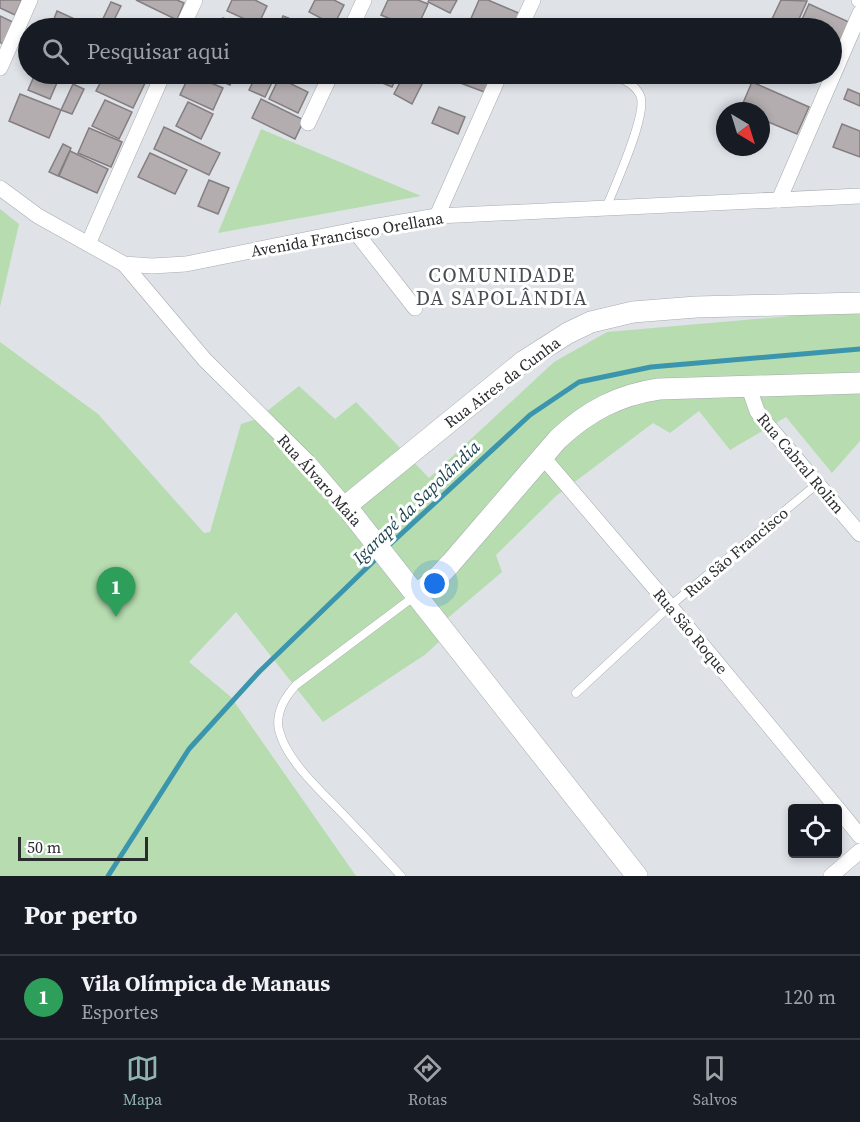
<!DOCTYPE html>
<html lang="pt">
<meta charset="utf-8">
<style>
body{margin:0;font-family:"Source Serif 4",serif;background:#242831;color:#f1f3f6}
.controls{position:absolute;right:18px;bottom:18px;display:grid;overflow:hidden;border-radius:6px;box-shadow:0 3px 9px #0003}
.controls button{width:54px;height:54px;display:grid;place-items:center;padding:0;border:0;border-bottom:2px solid #363941;background:#171b24;color:#f1f3f6;font:30px sans-serif}
.compass{position:absolute;left:716px;top:102px;width:54px;height:54px;border-radius:50%;background:#171b24;box-shadow:0 3px 9px #0003;rotate:142deg}
.scale{position:absolute;left:18px;bottom:15px;width:130px;box-sizing:border-box;padding-left:6px;border:3px solid #2b2c2e;border-top:0;font-size:16px;line-height:21px;white-space:nowrap;color:#2b2c2e;-webkit-text-stroke:4px #fff;paint-order:stroke}
.you{position:absolute;left:435px;top:584px;width:21px;height:21px;margin:-15px;border:4px solid #fff;border-radius:50%;background:#1a73e8;box-shadow:0 0 0 9px #1a73e833}
.badge{display:grid;place-items:center;width:39px;height:39px;border-radius:50%;background:#91b4b3;color:#fff;font-size:20px;font-weight:700}
.pin{position:absolute;translate:-50% -50px;filter:drop-shadow(0 2px 3px #0008)}
.pin::after{content:'';position:absolute;top:32px;width:21px;height:18px;background:inherit;clip-path:polygon(0 0,100% 0,50% 100%)}
.list{margin:0;padding:0;list-style:none}
h2{display:flex;justify-content:space-between;align-items:center;height:78px;margin:0;padding:0 24px;font-size:26px}
h2 small{font-size:20px;font-weight:400;color:#9ea1a6}
.list li{display:grid;grid-template-columns:39px 1fr auto;gap:18px;align-items:center;box-sizing:border-box;height:84px;padding:0 24px;border-top:2px solid #363941}
.list b{display:block;font-size:22px;white-space:nowrap}
.list p{margin:0;font-size:20px;white-space:nowrap;color:#9ea1a6}
.list em{font-size:20px;font-style:normal;color:#9ea1a6}
.icon{flex:none;width:33px;height:33px;fill:none;stroke:currentColor;stroke-width:2;stroke-linecap:round;stroke-linejoin:round}
.map{position:relative;flex:none;width:860px;height:876px;overflow:hidden}
.search{position:absolute;background:#171b24;box-shadow:0 3px 9px #0003;left:18px;right:18px;top:18px;height:66px;display:flex;align-items:center;gap:15px;box-sizing:border-box;padding:0 21px;border-radius:33px;color:#9ea1a6;font-size:22px}
.sheet{height:162px;background:#171b24}
nav{display:flex;justify-content:space-around;align-items:center;box-sizing:border-box;height:84px;border-top:2px solid #363941;background:#171b24;font-size:16px;color:#9ea1a6}
nav a{display:grid;justify-items:center;gap:3px}
nav .on{color:#91b4b3}
.map>svg:first-child{display:block}
.green{fill:#b6dcb0}
.lines{fill:none;stroke-linecap:round;stroke-linejoin:round}
.stream{stroke:#3b95ad;stroke-width:5}
.building{fill:#b3adaf;stroke:#847e80;stroke-width:1.5}
.lane-casing{stroke:#a7abb0;stroke-width:9}
.street-casing{stroke:#a7abb0;stroke-width:16}
.secondary-casing{stroke:#a7abb0;stroke-width:22}
.lane{stroke:#fff;stroke-width:8}
.street{stroke:#fff;stroke-width:15}
.secondary{stroke:#fff;stroke-width:21}
.labels{text-anchor:middle;dominant-baseline:central;stroke-width:6;stroke-linejoin:round;paint-order:stroke}
.street-label{font-size:16px;fill:#2b2c2e;stroke:#fff}
.water-label{font-size:18px;font-style:italic;fill:#1c4450;stroke:#fff}
.quarter-label{font-size:20px;letter-spacing:1.5px;fill:#494c50;stroke:#fff}
</style>
<div class="map">
<svg width="860" height="876" viewBox="0 0 860 876">
<rect width="100%" height="100%" fill="#dfe3e8"/>
<g class="green">
<path d="M261,129L421,196L218,233Z"/>
<path d="M0,209L19,224L0,307Z"/>
<path d="M860,310V441L832,473L786,417L730,450L699,411L670,433L653,423L556,496L496,555L502,572L436,628L444,637L426,654L323,722L236,612L189,662L231,697L356,876H0V342L98,414L204,533L210,532L241,424L257,419L299,386L335,419L356,402L429,478L554,362L607,332Z"/>
</g>
<g class="lines">
<g class="stream">
<path d="M386,548L530,415L579,382L651,367L860,349"/>
<path d="M108,876L189,749L259,672L380,555"/>
</g>
</g>
<g class="building">
<path d="M0,0H22L15,15L0,8Z"/>
<path d="M136,0H177L184,3L177,20Z"/>
<path d="M232,0H255L267,6L258,25L227,11Z"/>
<path d="M315,0H334L344,5L334,25L309,12Z"/>
<path d="M388,0H418L428,4L417,28H412L381,15Z"/>
<path d="M429,0H457L450,13L428,2Z"/>
<path d="M479,0H488L521,14L515,28H483L469,23Z"/>
<path d="M781,0L807,1L795,28H788L771,21Z"/>
<path d="M111,2L121,6L110,28H103L99,27Z"/>
<path d="M809,4L849,22L836,50L832,48V28H798Z"/>
<path d="M57,11L88,25L86,28H63L52,24Z"/>
<path d="M0,16L15,23L4,45L0,42Z"/>
<path d="M283,16L314,28H278Z"/>
<path d="M223,18L248,28H218Z"/>
<path d="M35,74H49L59,78L50,99L28,90Z"/>
<path d="M81,74H90L86,83L78,80Z"/>
<path d="M105,74H125L145,83L133,108L96,91Z"/>
<path d="M131,74H150L147,80Z"/>
<path d="M190,74L223,88L213,110L180,95Z"/>
<path d="M204,74H235L230,85Z"/>
<path d="M257,74H276L265,97L249,90Z"/>
<path d="M293,74H313L310,81Z"/>
<path d="M361,74H398L392,87Z"/>
<path d="M448,74H494L487,93L447,78Z"/>
<path d="M404,75L422,84L412,104L394,94Z"/>
<path d="M279,78L308,92L298,113L269,99Z"/>
<path d="M752,82L809,107L797,134L761,119V111L740,110Z"/>
<path d="M73,84L84,89L72,114L61,110Z"/>
<path d="M848,89L860,94V106L844,99Z"/>
<path d="M20,94L61,110L49,138L9,121Z"/>
<path d="M261,99L304,120L295,139L252,118Z"/>
<path d="M105,100L132,112L119,139L92,126Z"/>
<path d="M188,102L213,114L201,139L176,126Z"/>
<path d="M439,107L465,117L458,134L432,123Z"/>
<path d="M842,124L860,131V157L833,147Z"/>
<path d="M164,127L220,153L209,175L154,149Z"/>
<path d="M89,128L122,142L111,167L78,153Z"/>
<path d="M63,144L71,148L58,176L49,172Z"/>
<path d="M738,147H754L751,154Z"/>
<path d="M70,151L108,169L97,193L59,176Z"/>
<path d="M150,153L187,170L175,194L138,177Z"/>
<path d="M209,180L229,188L218,214L198,206Z"/>
</g>
<g class="lines">
<defs>
<g id="lane">
<path d="M606,208C614,188 649,112 640,95C634,83 622,79 611,74"/>
<path d="M576,693L670,606L817,484"/>
<path d="M401,876C381,854 361,833 340,811C320,790 286,760 279,730C275,712 285,697 296,685L416,595"/>
</g>
<g id="street">
<path d="M859,0H860"/>
<path d="M182,28L195,0"/>
<path d="M351,28L364,0"/>
<path d="M520,28L533,0"/>
<path d="M0,68L30,0"/>
<path d="M308,123L331,74"/>
<path d="M0,188L38,216L124,264L152,266L186,264L354,230L437,216L860,196"/>
<path d="M779,200L860,13"/>
<path d="M437,216L500,74"/>
<path d="M354,230L415,308"/>
<path d="M88,244L163,74"/>
<path d="M124,264L205,360L310,464L346,506"/>
<path d="M749,388L757,411L765,422L860,534"/>
<path d="M542,456L670,606L837,808"/>
<path d="M838,809L860,836"/>
<path d="M831,876L860,851"/>
</g>
<g id="secondary">
<path d="M417,594L436,579L451,563L558,439C588,411 618,395 659,389L860,383"/>
<path d="M637,876L346,506L524,361L568,333L591,322L633,312L696,307L860,303"/>
</g>
</defs>
<use href="#lane" class="lane-casing"/>
<use href="#street" class="street-casing"/>
<use href="#secondary" class="secondary-casing"/>
<use href="#lane" class="lane"/>
<use href="#street" class="street"/>
<use href="#secondary" class="secondary"/>
</g>
<g class="labels">
<g class="street-label">
<text transform="translate(347 234) rotate(-10)">Avenida Francisco Orellana</text>
<text transform="translate(502 382) rotate(-37)">Rua Aires da Cunha</text>
<text transform="translate(801 463) rotate(50)">Rua Cabral Rolim</text>
<text transform="translate(320 480) rotate(48)">Rua Álvaro Maia</text>
<text transform="translate(736 552) rotate(-40)">Rua São Francisco</text>
<text transform="translate(691 631) rotate(50)">Rua São Roque</text>
</g>
<g class="water-label">
<text transform="translate(416 502) rotate(-44)">Igarapé da Sapolândia</text>
</g>
<g class="quarter-label">
<text x="502" y="275">COMUNIDADE<tspan x="502" dy="23">DA SAPOLÂNDIA</tspan></text>
</g>
</g>
</svg>
<div class="controls">
<button><svg class="icon" aria-label="locate" viewBox="0 0 24 24"><circle cx="12" cy="12" r="6"/><path d="M12 2v4M12 18v4M2 12h4M18 12h4"/></svg></button>
</div>
<svg class="compass" viewBox="-18 -18 36 36"><path d="M0-13l5 13h-10z" fill="#e53935"/><path d="M0 13l5-13h-10z" fill="#9ea1a6"/></svg>
<div class="scale">50 m</div>
<div class="you"></div>
<div class="pin badge" style="left:116px;top:617px;background:#2e9e5b">1</div>
<div class="search"><svg class="icon" aria-label="search" viewBox="0 0 24 24"><circle cx="10" cy="10" r="6"/><path d="M15 15l6 6"/></svg>Pesquisar aqui</div>
</div>
<section class="sheet">
<h2>Por perto<small></small></h2>
<ul class="list">
<li><span class="badge" style="background:#2e9e5b">1</span><div><b>Vila Olímpica de Manaus</b><p>Esportes</p></div><em>120 m</em></li>
</ul>
</section>
<nav>
<a class="on"><svg class="icon" aria-label="map" viewBox="0 0 24 24"><path d="M3 6l6-2 6 2 6-2v14l-6 2-6-2-6 2zM9 4v14M15 6v14"/></svg>Mapa</a>
<a><svg class="icon" aria-label="directions" viewBox="0 0 24 24"><path d="M12 3l9 9-9 9-9-9zM9 14v-3h6M13 9l2 2-2 2"/></svg>Rotas</a>
<a><svg class="icon" aria-label="saved" viewBox="0 0 24 24"><path d="M7 4h10v16l-5-4-5 4z"/></svg>Salvos</a>
</nav>
